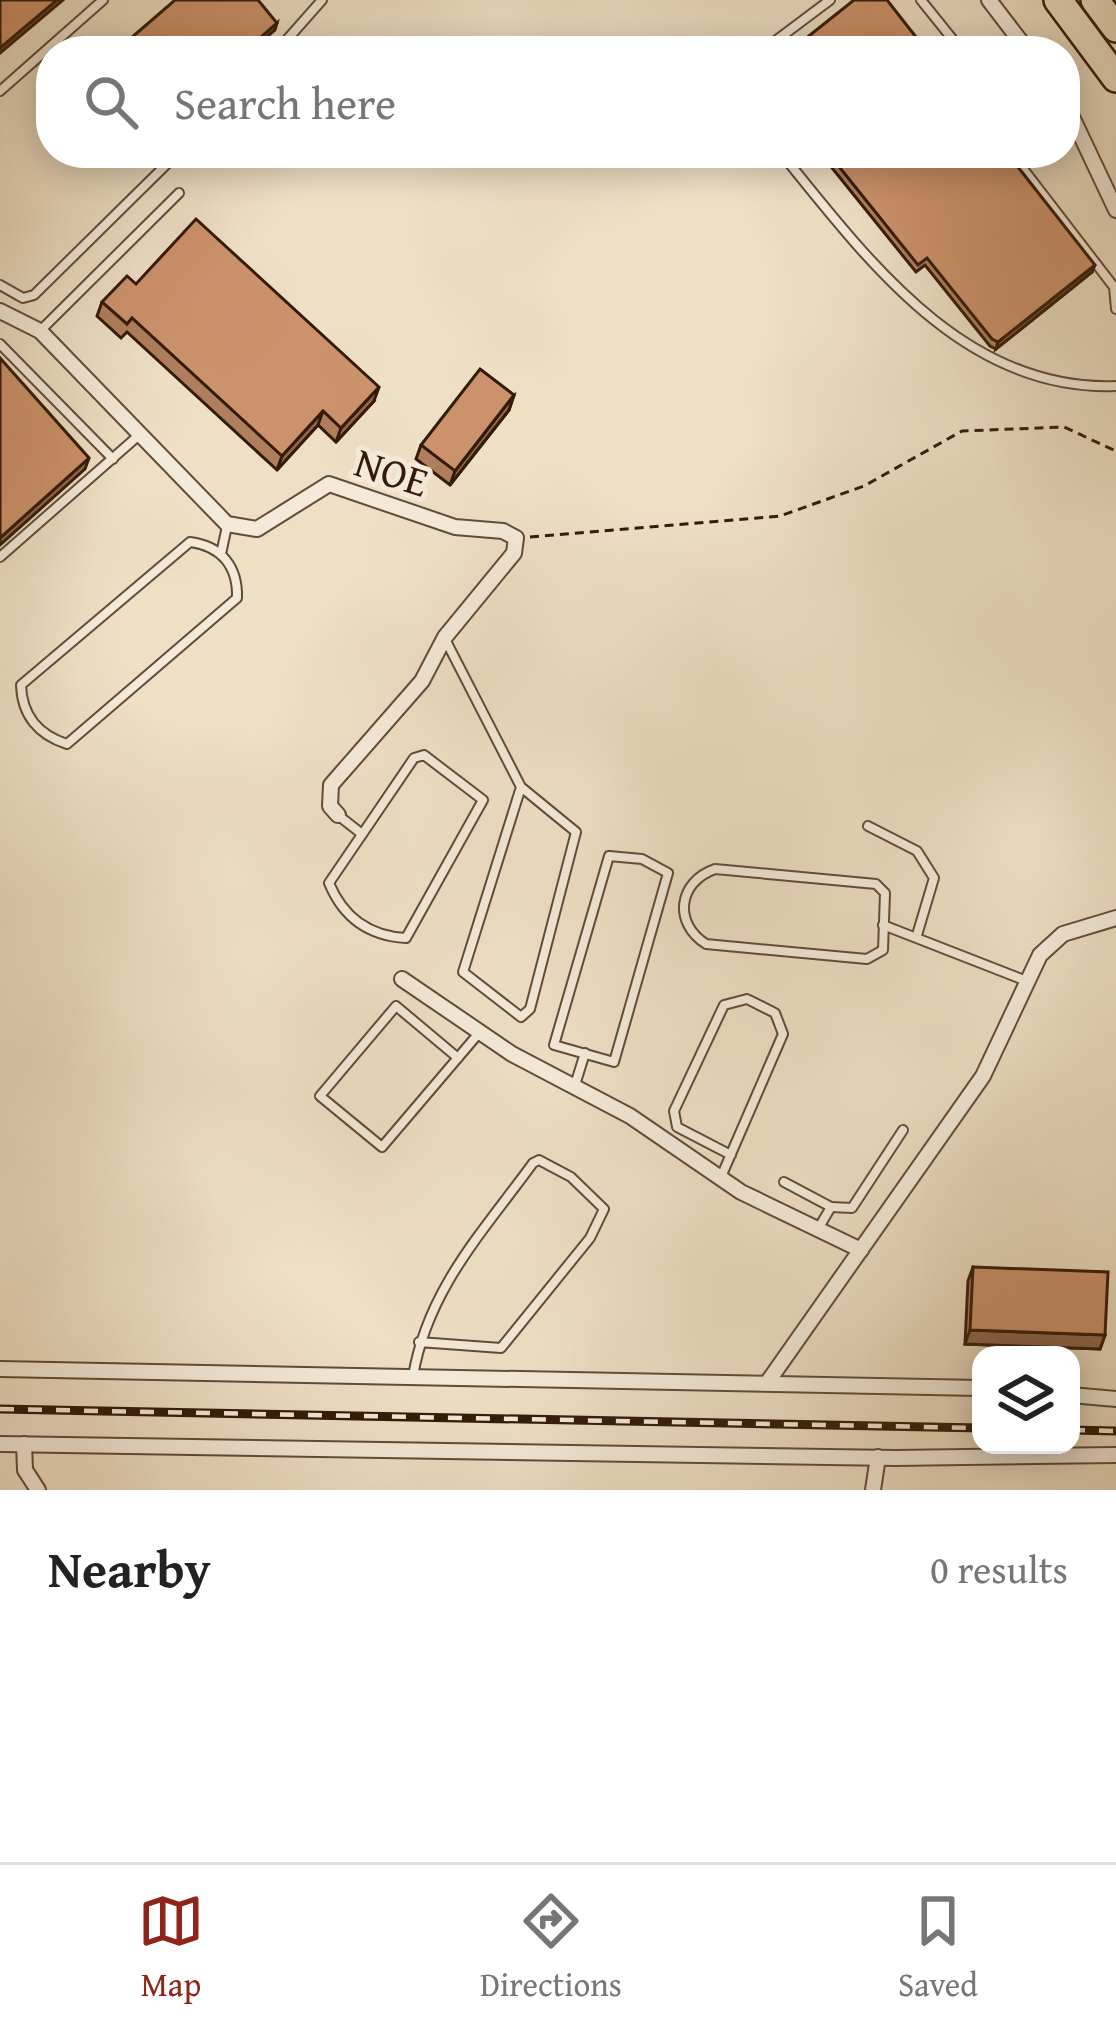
<!DOCTYPE html>
<style>
body{margin:0;font-family:"Gentium Book Plus",serif;background:#f6f6f6;color:#222}
.controls{position:absolute;right:36px;bottom:36px;display:grid;overflow:hidden;border-radius:24px;box-shadow:0 6px 30px #0003}
.controls button{width:108px;height:108px;display:grid;place-items:center;padding:0;border:0;border-bottom:3px solid #e0e0e0;background:#fff;color:#222;font:60px sans-serif}
.list{margin:0;padding:0;list-style:none}
h2{display:flex;justify-content:space-between;align-items:center;height:156px;margin:0;padding:0 48px;font-size:51px}
h2 small{font-size:39px;font-weight:400;color:#767676}
.icon{flex:none;width:66px;height:66px;fill:none;stroke:currentColor;stroke-width:2;stroke-linecap:round;stroke-linejoin:round}
.map{position:relative;flex:none;width:1116px;height:1490px;overflow:hidden}
.search{position:absolute;background:#fff;box-shadow:0 6px 30px #0003;left:36px;right:36px;top:36px;height:132px;display:flex;align-items:center;gap:30px;box-sizing:border-box;padding:0 42px;border-radius:48px;color:#767676;font-size:45px}
.sheet{height:372px;background:#fff}
nav{display:flex;justify-content:space-around;align-items:center;box-sizing:border-box;height:168px;border-top:3px solid #e0e0e0;background:#fff;font-size:33px;color:#767676}
nav a{display:grid;justify-items:center;gap:6px}
nav .on{color:#8f2418}
.map>svg:first-child{display:block}
.lines{fill:none;stroke-linecap:round;stroke-linejoin:round}
.lane-casing{stroke:#624c38;stroke-width:12}
.street-casing{stroke:#624c38;stroke-width:18}
.highway-casing{stroke:#331b09;stroke-width:32}
.path{stroke:#331b09;stroke-width:3;stroke-dasharray:9 6;stroke-linecap:butt}
.lane{stroke:#f4ead9;stroke-width:8}
.street{stroke:#f4ead9;stroke-width:14}
.highway{stroke:#eedfc5;stroke-width:27}
.rail-casing{stroke:#331b09;stroke-width:9}
.rail{stroke:#f4ead9;stroke-width:4.5;stroke-dasharray:14;stroke-linecap:butt}
.wall{fill:#af7e5c;stroke:#331b09;stroke-width:3}
.shaded-wall{fill:#8f664b;stroke:#331b09;stroke-width:3}
.building{fill:#cc926b;stroke:#331b09;stroke-width:3}
.labels{text-anchor:middle;dominant-baseline:central;stroke-width:10;stroke-linejoin:round;paint-order:stroke}
.street-label{font-size:42px;fill:#331b09;stroke:#f4ead9}
</style>
<div class="map">
<svg width="1116" height="1490" viewBox="0 0 1116 1490">
<rect width="100%" height="100%" fill="#eedfc5"/>
<filter id="stains"><feTurbulence type="fractalNoise" baseFrequency=".00167" numOctaves="4"/><feColorMatrix values="0 0 0 0 .2 0 0 0 0 .09 0 0 0 0 .02 0 0 0 .5 -.17"/></filter>
<radialGradient id="worn" r=".72"><stop offset=".6" stop-color="#630" stop-opacity="0"/><stop offset="1" stop-color="#630" stop-opacity=".3"/></radialGradient>
<g class="lines">
<defs>
<g id="lane">
<path d="M921,0L962,51"/>
<path d="M277,51L322,0"/>
<path d="M762,51L830,0"/>
<path d="M0,91L103,0"/>
<path d="M781,153C867,259 964,392 1116,386"/>
<path d="M1011,153L1114,287L1116,309"/>
<path d="M0,285L23,298L34,295L178,153"/>
<path d="M40,331L179,193"/>
<path d="M0,344L113,459"/>
<path d="M190,542C221,546 238,566 237,598L67,744C38,735 22,715 21,685Z"/>
<path d="M221,554L227,526"/>
<path d="M0,557L138,436"/>
<path d="M445,639L521,787L463,972L521,1017L530,1009L576,832L521,787"/>
<path d="M424,755L483,800L406,938C369,936 343,917 329,883L414,758Z"/>
<path d="M339,816L362,834"/>
<path d="M868,826L917,851L934,878L917,935"/>
<path d="M609,856L642,859L668,873L614,1062L554,1045Z"/>
<path d="M715,869L876,884L885,893L883,950L867,959L706,944C673,923 678,882 715,869Z"/>
<path d="M883,925L1024,980"/>
<path d="M458,1058L396,1006L320,1096L382,1147L479,1033"/>
<path d="M575,1085L585,1053"/>
<path d="M721,1177L783,1034L775,1013L747,999L724,1005L674,1111L677,1127L731,1155"/>
<path d="M784,1182L831,1207L818,1229"/>
<path d="M831,1207L852,1208L903,1130"/>
<path d="M413,1376C428,1289 482,1233 533,1163L539,1160L571,1177L604,1209L590,1238L501,1348L419,1342"/>
</g>
<g id="street">
<path d="M989,0L1028,51"/>
<path d="M1065,102L1116,210"/>
<path d="M0,311L40,331L227,524L257,529L329,484L455,527L503,531L516,538L514,553L445,637L422,681L331,785L330,806L338,815"/>
<path d="M402,979L512,1054L630,1116L741,1192L861,1250"/>
<path d="M0,1369L981,1388"/>
<path d="M767,1383L983,1076L1040,955L1063,934L1116,918"/>
<path d="M1071,1395L1116,1399"/>
<path d="M0,1444L895,1458L1116,1455"/>
<path d="M24,1444L25,1470L38,1490"/>
<path d="M873,1490L878,1457"/>
</g>
<g id="highway">
<path d="M1058,0L1116,78"/>
<path d="M1095,0L1116,28"/>
</g>
</defs>
<use href="#lane" class="lane-casing"/>
<use href="#street" class="street-casing"/>
<use href="#highway" class="highway-casing"/>
<path class="path" d="M530,537L780,516L864,486L962,431L1064,427L1116,451"/>
<use href="#lane" class="lane"/>
<use href="#street" class="street"/>
<use href="#highway" class="highway"/>
<defs>
<g id="rail">
<path d="M0,1409L981,1428"/>
<path d="M1071,1430L1116,1431"/>
</g>
</defs>
<use href="#rail" class="rail-casing"/>
<use href="#rail" class="rail"/>
</g>
<g class="wall">
<path d="M820,153H1007L1092,272L996,349L990,346L925,265L916,272Z"/>
<path d="M136,284L374,401L336,442L318,425L277,470L127,332L121,338L97,316L102,302Z"/>
<path d="M514,395L509,410L450,485L416,459L421,445Z"/>
<path d="M973,1267L1105,1335L1100,1349L965,1344L968,1281Z"/>
</g>
<g class="shaded-wall">
<path d="M57,0H63L0,53V48Z"/>
<path d="M277,23L275,30L250,51H245Z"/>
<path d="M1095,265L1092,272L996,349L998,342Z"/>
<path d="M379,387L374,401L336,442L341,428Z"/>
<path d="M514,395L509,410L450,485L455,471Z"/>
<path d="M323,411L318,425L277,470L282,456Z"/>
<path d="M89,458L85,469L0,545V538Z"/>
<path d="M970,1330L1105,1335L1100,1349L965,1344Z"/>
</g>
<g class="building">
<path d="M0,0H57L0,48Z"/>
<path d="M175,0H258L277,23L245,51H116Z"/>
<path d="M854,0H887L927,51H790Z"/>
<path d="M828,153H1007L1095,265L998,342L992,339L927,258L918,265Z"/>
<path d="M196,219L379,387L341,428L323,411L282,456L132,318L127,324L102,302L127,276L136,284Z"/>
<path d="M0,358L89,458L0,538Z"/>
<path d="M480,369L514,395L455,471L421,445Z"/>
<path d="M973,1267L1108,1272L1105,1335L970,1330Z"/>
</g>
<g class="labels">
<g class="street-label">
<text transform="translate(392 471) rotate(18)">NOE</text>
</g>
</g>
<rect width="100%" height="100%" filter="url(#stains)"/>
<rect width="100%" height="100%" fill="url(#worn)"/>
</svg>
<div class="controls">
<button><svg class="icon" aria-label="layers" viewBox="0 0 24 24"><path d="M12 4l9 5-9 5-9-5zM3 14l9 5 9-5"/></svg></button>
</div>
<div class="search"><svg class="icon" aria-label="search" viewBox="0 0 24 24"><circle cx="10" cy="10" r="6"/><path d="M15 15l6 6"/></svg>Search here</div>
</div>
<section class="sheet">
<h2>Nearby<small>0 results</small></h2>
<ul class="list">
</ul>
</section>
<nav>
<a class="on"><svg class="icon" aria-label="map" viewBox="0 0 24 24"><path d="M3 6l6-2 6 2 6-2v14l-6 2-6-2-6 2zM9 4v14M15 6v14"/></svg>Map</a>
<a><svg class="icon" aria-label="directions" viewBox="0 0 24 24"><path d="M12 3l9 9-9 9-9-9zM9 14v-3h6M13 9l2 2-2 2"/></svg>Directions</a>
<a><svg class="icon" aria-label="saved" viewBox="0 0 24 24"><path d="M7 4h10v16l-5-4-5 4z"/></svg>Saved</a>
</nav>
